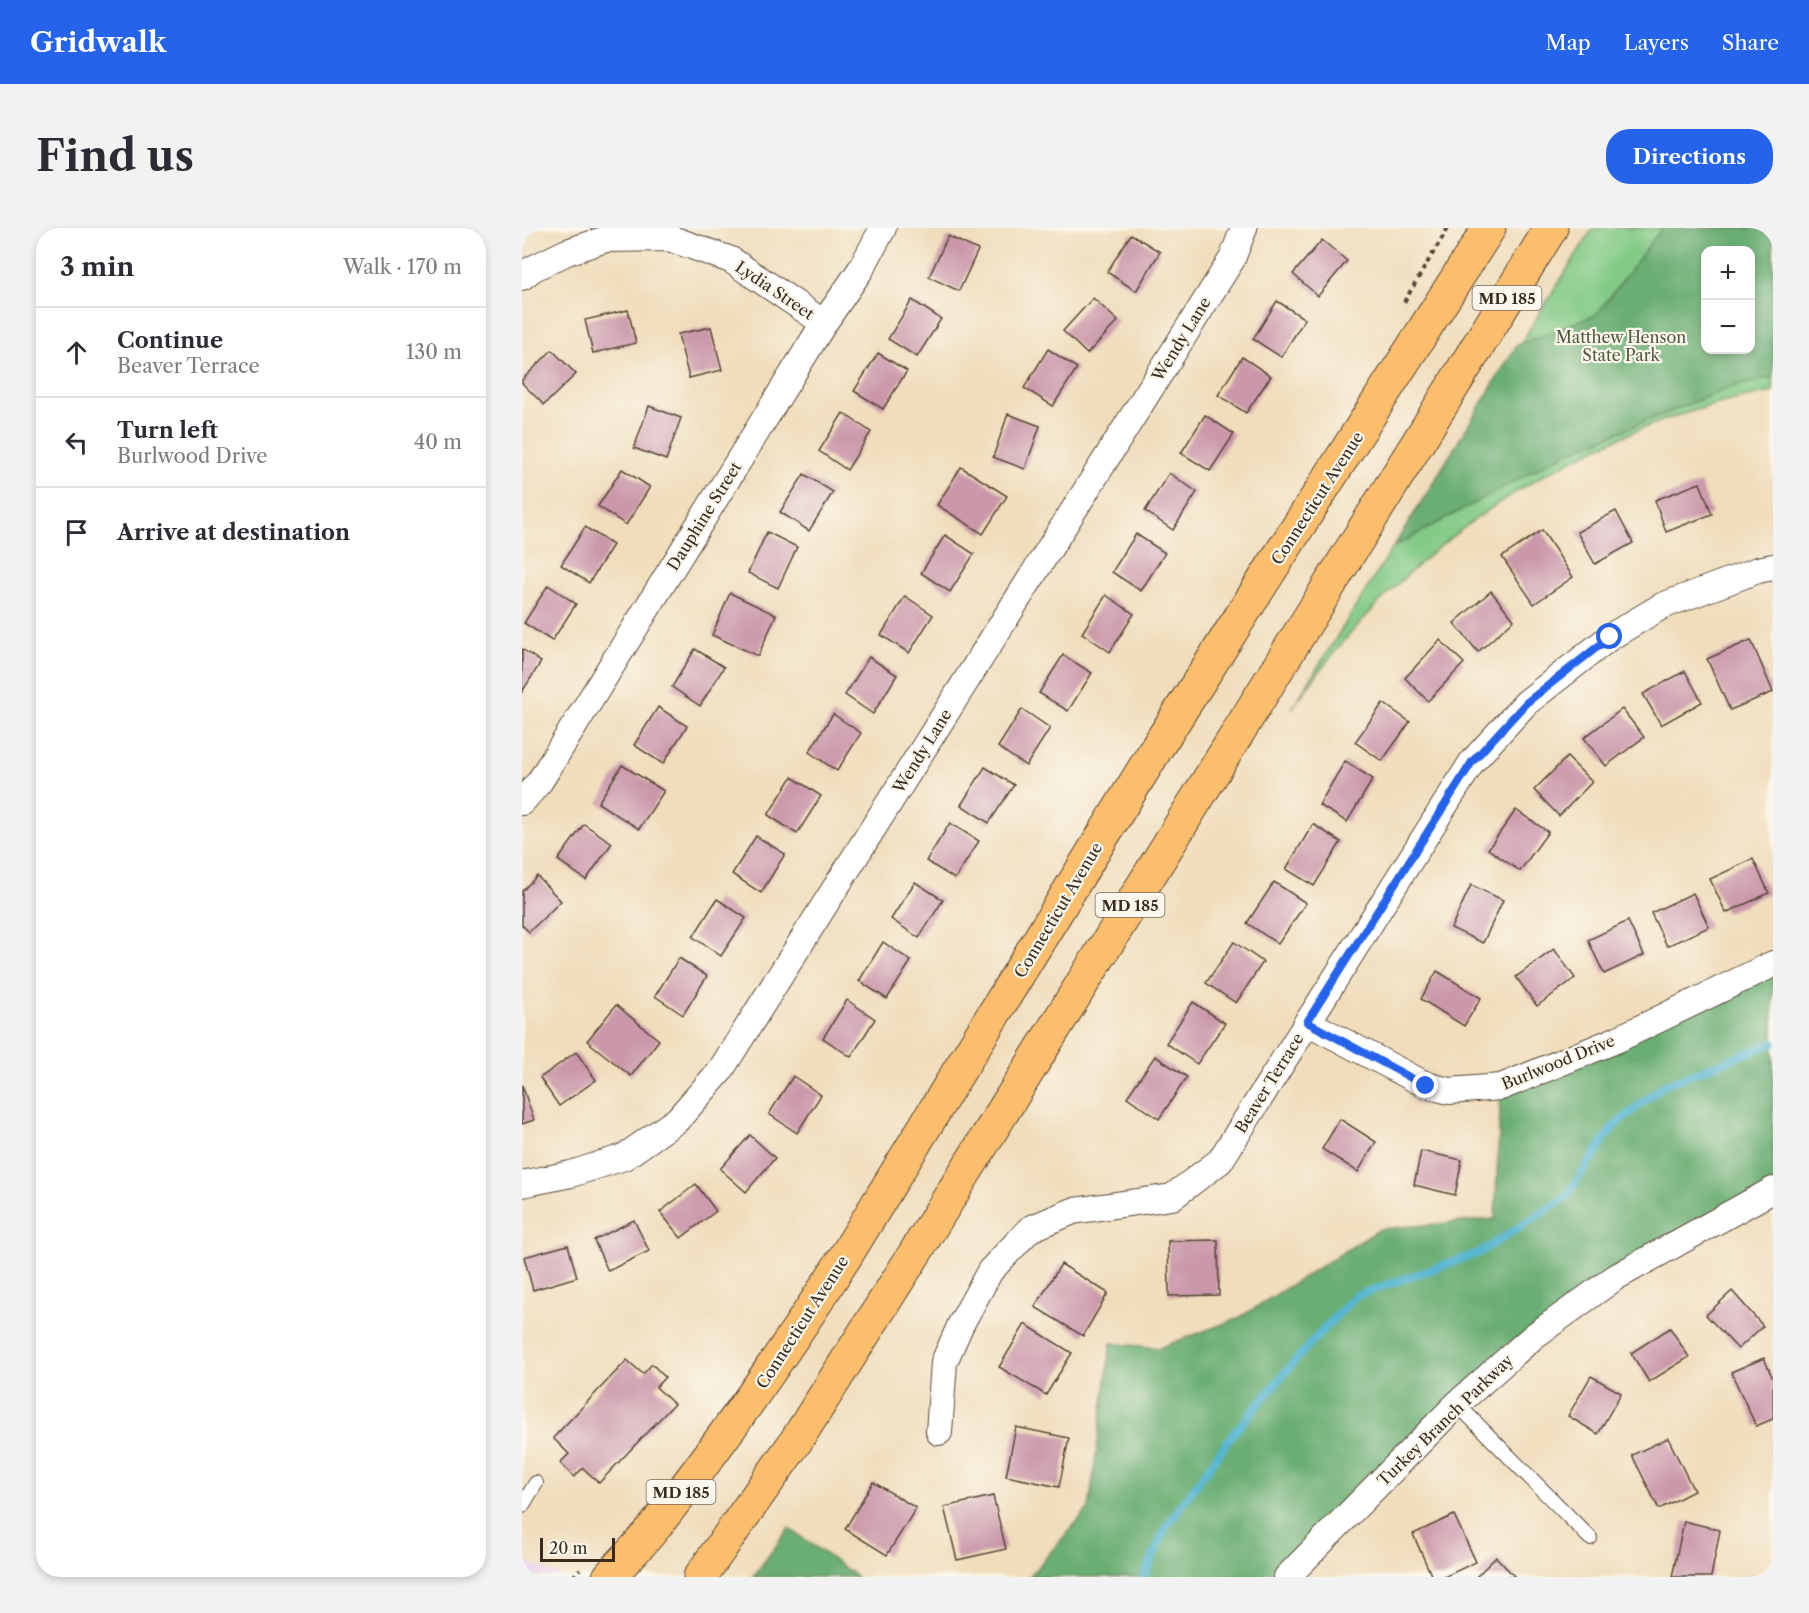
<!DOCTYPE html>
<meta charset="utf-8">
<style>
body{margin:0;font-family:"Libre Caslon Text",serif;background:#f2f2f3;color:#2b2b33}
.controls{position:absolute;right:18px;top:18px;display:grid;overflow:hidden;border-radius:12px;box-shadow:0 3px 9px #0003}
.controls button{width:54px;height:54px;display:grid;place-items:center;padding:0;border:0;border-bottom:2px solid #e1e1e2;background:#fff;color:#2b2b33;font:30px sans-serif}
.scale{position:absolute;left:18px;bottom:15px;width:75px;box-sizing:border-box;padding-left:6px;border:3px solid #3b2a1e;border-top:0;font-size:16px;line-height:21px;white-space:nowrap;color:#3b2a1e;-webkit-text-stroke:4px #fbf7ec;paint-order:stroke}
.stop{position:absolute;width:18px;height:18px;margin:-14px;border:4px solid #2563eb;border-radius:50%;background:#fff}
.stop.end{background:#2563eb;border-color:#fff;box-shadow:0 2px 6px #0008}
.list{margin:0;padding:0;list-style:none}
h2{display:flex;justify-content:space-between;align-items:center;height:78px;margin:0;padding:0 24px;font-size:26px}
h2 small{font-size:20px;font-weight:400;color:#7c7c81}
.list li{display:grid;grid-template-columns:39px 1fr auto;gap:18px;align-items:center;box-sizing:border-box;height:90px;padding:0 24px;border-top:2px solid #e1e1e2}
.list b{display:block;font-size:22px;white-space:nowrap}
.list p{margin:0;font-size:20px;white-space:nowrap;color:#7c7c81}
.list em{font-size:20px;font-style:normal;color:#7c7c81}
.icon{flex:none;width:33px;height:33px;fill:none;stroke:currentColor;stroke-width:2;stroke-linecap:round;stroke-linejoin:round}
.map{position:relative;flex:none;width:1251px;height:1349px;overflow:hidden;border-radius:24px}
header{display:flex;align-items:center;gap:36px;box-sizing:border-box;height:84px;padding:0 30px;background:#2563eb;color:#fff}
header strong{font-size:28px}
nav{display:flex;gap:33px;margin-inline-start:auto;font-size:21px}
.intro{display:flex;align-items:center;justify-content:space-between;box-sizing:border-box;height:144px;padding:0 36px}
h1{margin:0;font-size:42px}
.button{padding:15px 27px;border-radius:24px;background:#2563eb;color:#fff;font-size:21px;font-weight:700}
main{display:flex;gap:36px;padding:0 36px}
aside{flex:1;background:#fff;border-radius:24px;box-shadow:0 3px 9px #0003}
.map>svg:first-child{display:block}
.built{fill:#e8d2ee}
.green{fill:#83ca86;stroke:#5f7a52;stroke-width:1.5;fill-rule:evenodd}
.forest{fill:#6aae73;stroke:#526c48;stroke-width:1.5;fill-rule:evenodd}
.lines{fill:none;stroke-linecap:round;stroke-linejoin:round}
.stream{stroke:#54b5d3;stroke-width:8}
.building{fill:#ca98aa}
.lane-casing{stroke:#564536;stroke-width:16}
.street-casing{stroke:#564536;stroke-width:28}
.primary-casing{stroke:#564536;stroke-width:35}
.path{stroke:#564536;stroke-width:4;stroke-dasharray:4.5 4.5;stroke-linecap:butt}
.lane{stroke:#fff;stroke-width:14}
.street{stroke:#fff;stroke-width:26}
.primary{stroke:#fabe6d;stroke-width:33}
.route{stroke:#2563eb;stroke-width:8}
.labels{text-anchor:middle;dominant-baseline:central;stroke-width:4.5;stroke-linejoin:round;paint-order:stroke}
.shield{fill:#fbf7ec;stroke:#75685c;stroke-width:1.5}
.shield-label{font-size:15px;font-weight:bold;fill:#3b2a1e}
.street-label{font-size:16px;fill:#3b2a1e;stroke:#fbf7ec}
.park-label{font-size:16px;fill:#515a3d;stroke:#fbf7ec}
</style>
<header>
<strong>Gridwalk</strong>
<nav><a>Map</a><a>Layers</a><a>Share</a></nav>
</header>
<div class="intro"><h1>Find us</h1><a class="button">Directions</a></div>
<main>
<aside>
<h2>3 min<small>Walk · 170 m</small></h2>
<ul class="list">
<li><svg class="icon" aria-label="ahead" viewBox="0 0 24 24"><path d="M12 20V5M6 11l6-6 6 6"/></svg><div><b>Continue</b><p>Beaver Terrace</p></div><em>130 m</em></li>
<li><svg class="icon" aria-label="left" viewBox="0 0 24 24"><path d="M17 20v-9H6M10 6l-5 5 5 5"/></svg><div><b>Turn left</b><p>Burlwood Drive</p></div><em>40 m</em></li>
<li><svg class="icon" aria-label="arrive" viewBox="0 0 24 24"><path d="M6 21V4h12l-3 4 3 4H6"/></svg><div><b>Arrive at destination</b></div></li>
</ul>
</aside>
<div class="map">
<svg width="1251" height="1349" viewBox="0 0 1251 1349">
<rect width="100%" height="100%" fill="#fbf7ec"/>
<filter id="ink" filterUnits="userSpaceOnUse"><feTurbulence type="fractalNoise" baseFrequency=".0167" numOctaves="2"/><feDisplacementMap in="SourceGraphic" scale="12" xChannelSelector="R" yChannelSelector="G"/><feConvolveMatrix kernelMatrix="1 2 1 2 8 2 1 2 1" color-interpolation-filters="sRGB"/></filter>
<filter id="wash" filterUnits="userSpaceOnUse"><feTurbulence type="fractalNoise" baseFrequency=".008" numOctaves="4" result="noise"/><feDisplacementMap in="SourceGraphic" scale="24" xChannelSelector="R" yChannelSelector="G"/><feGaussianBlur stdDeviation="1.35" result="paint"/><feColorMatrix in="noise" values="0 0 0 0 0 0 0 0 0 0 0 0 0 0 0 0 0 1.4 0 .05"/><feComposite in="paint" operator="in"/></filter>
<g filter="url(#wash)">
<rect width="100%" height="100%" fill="#f0ddbb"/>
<path class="built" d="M0,1331L40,1349H0Z"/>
<path class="green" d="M1071,0H1251V164C1094,191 943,277 837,396C812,423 790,452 769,482ZM1184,22H1228V122H1184Z"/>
<g class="forest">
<path d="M1140,0H1251V149L1207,160L1042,226L872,319L995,117L1075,86ZM1228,22V122H1184V22Z"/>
<path d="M1251,736V962L1012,1108L765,1349H507L567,1280L589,1115L637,1120L717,1090L858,1001L973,991L979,859Z"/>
<path d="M267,1300L335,1349H231Z"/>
</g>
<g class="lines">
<path class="stream" d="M622,1349L644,1299L710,1207L786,1118L833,1068L957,1025L1044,969L1091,899L1142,857L1251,815"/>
</g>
<g id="blocks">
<g class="building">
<path d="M609,6L638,24L614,63L585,44Z"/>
<path d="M426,8L456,22L437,63L407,49Z"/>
<path d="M800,12L825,33L796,68L771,46Z"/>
<path d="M571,70L596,93L565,126L541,103Z"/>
<path d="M390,72L419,91L395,129L366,111Z"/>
<path d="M755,73L783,91L759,129L731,111Z"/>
<path d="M106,82L114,115L71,125L63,92Z"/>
<path d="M189,99L200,142L167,150L156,106Z"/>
<path d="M526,121L555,140L531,178L502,160Z"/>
<path d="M30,122L54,146L22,177L0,155V152Z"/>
<path d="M356,125L385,143L361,181L332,163Z"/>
<path d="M720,129L749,148L724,185L696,167Z"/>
<path d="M127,178L159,190L144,232L112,220Z"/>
<path d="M321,185L349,204L325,242L297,223Z"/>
<path d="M486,186L518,198L503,241L471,229Z"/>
<path d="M683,187L712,206L688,243L659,225Z"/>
<path d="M439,239L485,268L461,306L415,277Z"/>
<path d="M100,241L128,259L104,297L76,278Z"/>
<path d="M647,245L675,264L651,302L623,283Z"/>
<path d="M282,246L311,264L287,303L258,284Z"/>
<path d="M1178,255L1190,286L1144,304L1133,272Z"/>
<path d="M1094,283L1111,315L1073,336L1055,304Z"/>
<path d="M63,299L91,317L67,355L39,337Z"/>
<path d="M1020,302L1051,349L1012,376L980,329Z"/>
<path d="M245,304L275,319L256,360L226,345Z"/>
<path d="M614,306L643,325L619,363L590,344Z"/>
<path d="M423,307L452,326L428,364L399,345Z"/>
<path d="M26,357L54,376L30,413L2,395Z"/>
<path d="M969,363L992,392L956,424L932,395Z"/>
<path d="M208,365L254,387L236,428L190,407Z"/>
<path d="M584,367L612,386L588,424L560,405Z"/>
<path d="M383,368L411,387L387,425L359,407Z"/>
<path d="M918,412L942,435L906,473L883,450Z"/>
<path d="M1229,412L1251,464L1208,482L1185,431Z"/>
<path d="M0,421L19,434L0,464Z"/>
<path d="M173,421L202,439L178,478L150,459Z"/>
<path d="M541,427L570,445L546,483L517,465Z"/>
<path d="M347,429L375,447L351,486L323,467Z"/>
<path d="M1163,443L1180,474L1139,497L1121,466Z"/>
<path d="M861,475L888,494L860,533L833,514Z"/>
<path d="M136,479L165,498L141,536L112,517Z"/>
<path d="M500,481L528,500L504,538L476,519Z"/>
<path d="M1100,481L1122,509L1084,538L1062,510Z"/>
<path d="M311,486L339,505L315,543L287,524Z"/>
<path d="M1045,529L1070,554L1037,588L1012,562Z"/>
<path d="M823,533L851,551L825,594L797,577Z"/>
<path d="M100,537L142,563L117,601L76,575Z"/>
<path d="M463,539L492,557L467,595L439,577Z"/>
<path d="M270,549L299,568L275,606L246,587Z"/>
<path d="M994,582L1026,604L998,643L966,621Z"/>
<path d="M428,595L457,613L433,651L404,633Z"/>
<path d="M62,596L90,615L64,652L36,632Z"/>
<path d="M791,596L819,614L792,658L764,641Z"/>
<path d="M234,608L263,626L239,665L210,646Z"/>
<path d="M1231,631L1247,665L1204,685L1188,651Z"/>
<path d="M15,648L39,673L7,704L0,697V663Z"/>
<path d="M393,654L421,672L397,710L369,691Z"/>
<path d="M752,654L784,675L756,716L725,695Z"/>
<path d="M949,657L981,672L961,715L929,700Z"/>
<path d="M1171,665L1187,699L1145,718L1129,685Z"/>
<path d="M195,671L224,690L199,728L171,709Z"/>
<path d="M1106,693L1122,727L1082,746L1066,712Z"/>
<path d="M361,714L389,733L365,771L337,753Z"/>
<path d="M712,714L741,734L714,775L684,755Z"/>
<path d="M1032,721L1053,750L1015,778L994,749Z"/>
<path d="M157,730L185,748L161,787L133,768Z"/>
<path d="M915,743L959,770L942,798L899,771Z"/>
<path d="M325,772L353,791L329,829L301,810Z"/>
<path d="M671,774L703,795L675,836L644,815Z"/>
<path d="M94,777L137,812L109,848L65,813Z"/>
<path d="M54,824L74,852L37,878L18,850Z"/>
<path d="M633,828L665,849L637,891L605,869Z"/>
<path d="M271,848L299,867L275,905L247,886Z"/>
<path d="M0,857L12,892L0,896Z"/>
<path d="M818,891L854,914L836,944L800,921Z"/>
<path d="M228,907L253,930L224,964L198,941Z"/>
<path d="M899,923L940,932L933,967L892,957Z"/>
<path d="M174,956L194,983L159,1010L138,984Z"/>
<path d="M112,992L127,1023L86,1043L72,1012Z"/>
<path d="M696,1012L697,1067L647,1068L646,1013Z"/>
<path d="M46,1017L55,1049L11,1062L2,1029Z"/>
<path d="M539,1036L586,1065L561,1108L513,1079Z"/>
<path d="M1210,1063L1241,1098L1216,1121L1184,1087Z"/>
<path d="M503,1096L550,1125L524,1167L477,1139Z"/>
<path d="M1148,1100L1167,1129L1127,1154L1109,1125Z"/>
<path d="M1242,1130L1251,1151V1191L1234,1198L1209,1144Z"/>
<path d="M105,1132L121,1146L130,1136L143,1149L134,1159L152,1176L77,1255L61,1240L52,1249L38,1235L47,1226L31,1210Z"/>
<path d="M1069,1148L1099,1165L1076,1206L1046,1188Z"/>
<path d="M494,1199L547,1210L537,1259L484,1248Z"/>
<path d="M1146,1210L1172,1263L1137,1281L1110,1227Z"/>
<path d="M351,1254L394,1280L365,1327L323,1301Z"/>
<path d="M471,1268L484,1321L435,1332L422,1279Z"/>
<path d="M932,1287L954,1334L922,1349H910L891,1306Z"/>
<path d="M1162,1293L1198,1302L1189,1349H1150Z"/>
<path d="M974,1329L993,1349H954Z"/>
</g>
</g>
</g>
<g filter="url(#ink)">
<use href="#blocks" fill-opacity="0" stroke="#564536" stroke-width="1.5"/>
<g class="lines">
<defs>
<g id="lane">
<path d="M935,1176L1068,1310"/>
<path d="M0,1278L14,1255"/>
</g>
<g id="street">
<path d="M0,49L10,41L45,24L84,11L147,10L209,32L302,95"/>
<path d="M0,574L18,553L302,95L339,41L361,0"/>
<path d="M785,794L904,857L927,863L979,859L1094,812L1251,736"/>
<path d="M0,956L49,946L102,929L155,892L198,843L710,31L722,0"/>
<path d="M417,1204L422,1134L439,1096L468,1043L508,1001L551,983L650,969L698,933L950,534L1004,475L1088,409L1140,378L1236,342L1251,339"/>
<path d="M765,1349L935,1176L1012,1108L1094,1049L1251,962"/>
</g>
<g id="primary">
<path d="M87,1349C101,1333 117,1318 130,1302C200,1215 263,1123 323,1029L634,521L967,0"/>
<path d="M178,1349L274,1213L388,1033L1029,0"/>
</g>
</defs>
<use href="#lane" class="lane-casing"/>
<use href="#street" class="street-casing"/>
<use href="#primary" class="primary-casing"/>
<g class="path">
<path d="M882,74L926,0"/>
<path d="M51,1349L58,1341"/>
</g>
<use href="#lane" class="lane"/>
<use href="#street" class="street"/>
<use href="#primary" class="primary"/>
</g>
</g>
<g class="lines" filter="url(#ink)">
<path class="route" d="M904,858L785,794L950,534L1004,475L1088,409"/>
</g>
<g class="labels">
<g class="shield">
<rect x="950.5" y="58" width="69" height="24" rx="4.5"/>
<rect x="573.5" y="665" width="69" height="24" rx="4.5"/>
<rect x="124.5" y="1252" width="69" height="24" rx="4.5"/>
</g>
<g class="shield-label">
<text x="985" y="70">MD 185</text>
<text x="608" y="677">MD 185</text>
<text x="159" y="1264">MD 185</text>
</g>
<g class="street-label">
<text transform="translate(253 62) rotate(34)">Lydia Street</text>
<text transform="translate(659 111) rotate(-58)">Wendy Lane</text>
<text transform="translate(795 270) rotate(-57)">Connecticut Avenue</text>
<text transform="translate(182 288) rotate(-58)">Dauphine Street</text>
<text transform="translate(400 523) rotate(-58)">Wendy Lane</text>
<text transform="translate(536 682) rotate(-59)">Connecticut Avenue</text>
<text transform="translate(1036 834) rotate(-22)">Burlwood Drive</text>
<text transform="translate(747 855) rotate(-58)">Beaver Terrace</text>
<text transform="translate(280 1094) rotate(-57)">Connecticut Avenue</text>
<text transform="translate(923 1192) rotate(-44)">Turkey Branch Parkway</text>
</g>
<g class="park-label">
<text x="1099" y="109">Matthew Henson<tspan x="1099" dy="18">State Park</tspan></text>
</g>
</g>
</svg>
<div class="controls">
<button>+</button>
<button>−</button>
</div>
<div class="scale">20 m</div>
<div class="stop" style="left:1088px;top:409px"></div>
<div class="stop end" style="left:904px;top:858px"></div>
</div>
</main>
